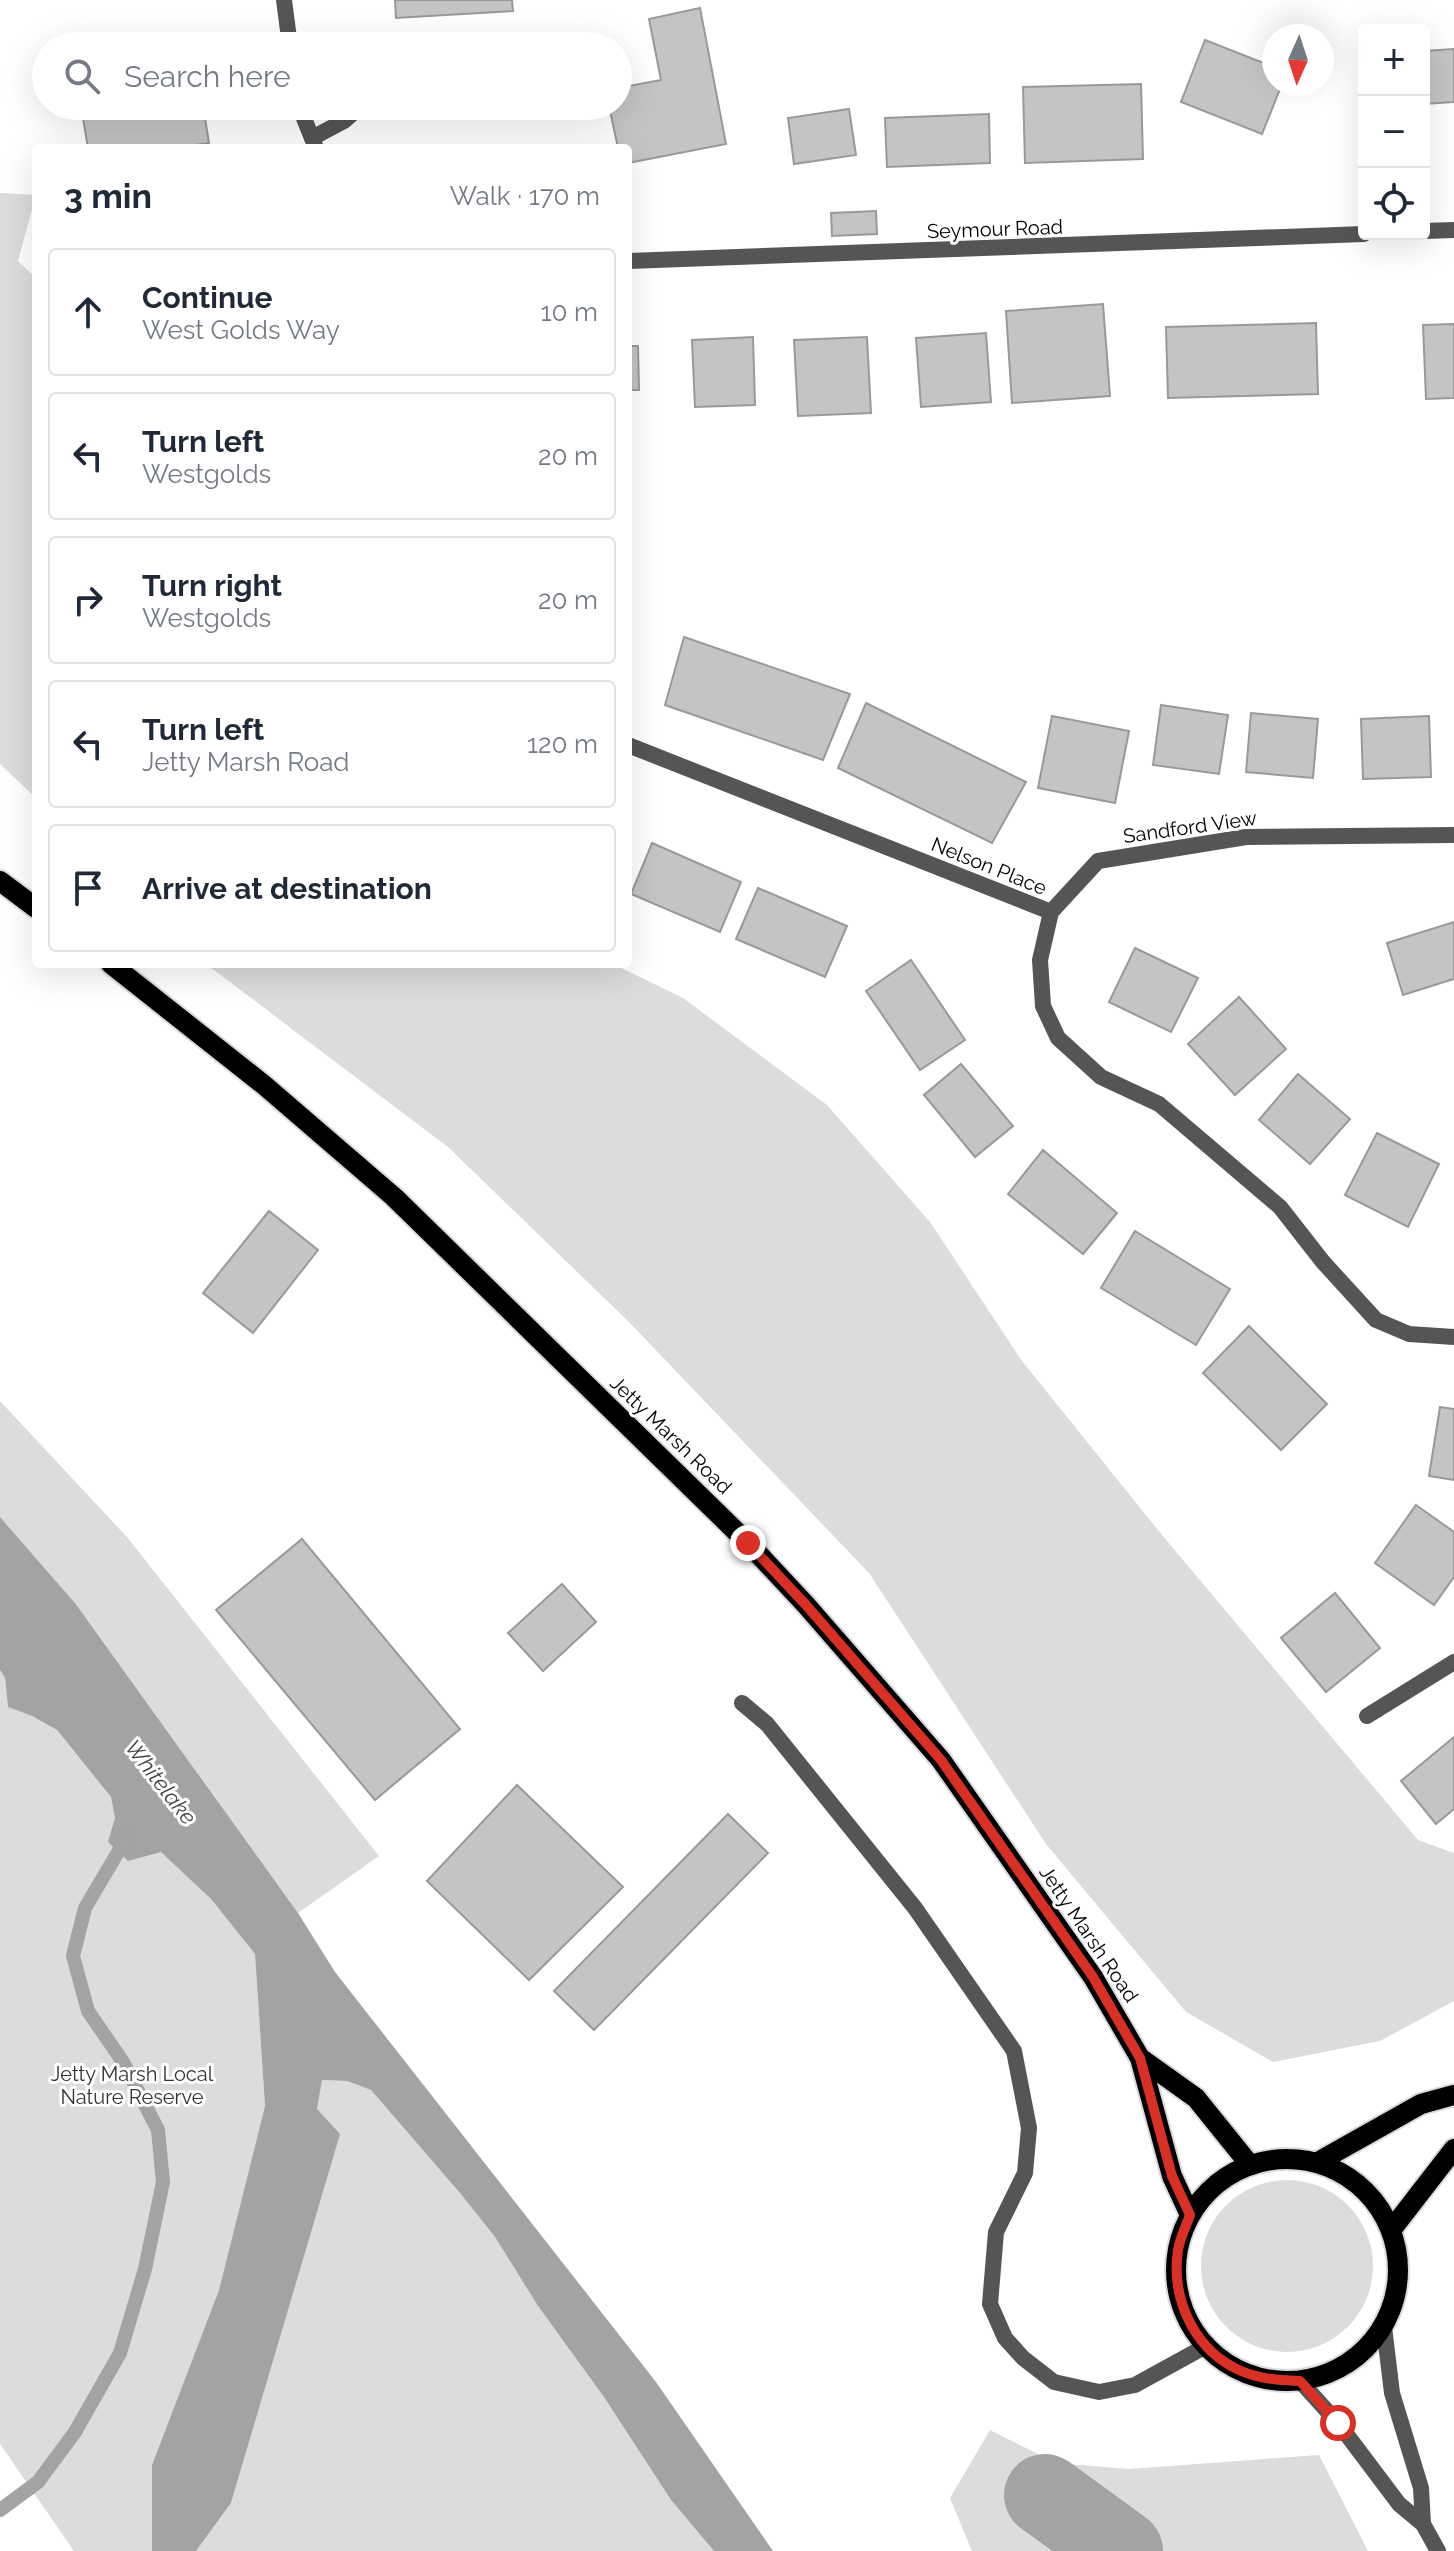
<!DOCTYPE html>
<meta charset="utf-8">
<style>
body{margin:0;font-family:Raleway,sans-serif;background:#f2f2f3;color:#1f2937}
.controls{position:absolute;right:24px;top:24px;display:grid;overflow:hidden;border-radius:8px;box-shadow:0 8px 32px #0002}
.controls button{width:72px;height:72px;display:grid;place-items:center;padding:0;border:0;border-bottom:2px solid #e0e1e3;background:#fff;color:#1f2937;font:40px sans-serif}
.compass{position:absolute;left:1262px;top:24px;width:72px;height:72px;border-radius:50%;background:#fff;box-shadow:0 8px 32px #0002;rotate:183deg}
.stop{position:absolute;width:24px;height:24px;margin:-18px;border:6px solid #d93025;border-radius:50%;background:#fff}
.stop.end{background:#d93025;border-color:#fff;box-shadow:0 2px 8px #0008}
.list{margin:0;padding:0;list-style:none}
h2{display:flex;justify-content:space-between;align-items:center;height:104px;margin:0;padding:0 32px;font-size:34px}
h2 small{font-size:26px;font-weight:400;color:#747a83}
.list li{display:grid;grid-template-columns:52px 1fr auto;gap:24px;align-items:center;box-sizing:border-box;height:128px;margin:0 16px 16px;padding:0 16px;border:2px solid #e0e1e3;border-radius:8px}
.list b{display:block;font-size:30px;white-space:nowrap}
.list p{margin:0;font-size:26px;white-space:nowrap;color:#747a83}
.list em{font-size:26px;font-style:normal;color:#747a83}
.icon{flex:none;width:44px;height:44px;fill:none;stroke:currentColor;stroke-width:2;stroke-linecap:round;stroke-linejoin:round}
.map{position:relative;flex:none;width:1454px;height:2551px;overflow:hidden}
.search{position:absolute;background:#fff;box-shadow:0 8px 32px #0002;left:32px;top:32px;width:600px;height:88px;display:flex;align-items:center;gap:20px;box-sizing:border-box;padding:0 28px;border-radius:44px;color:#747a83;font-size:30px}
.panel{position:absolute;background:#fff;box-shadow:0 8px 32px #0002;left:32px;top:144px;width:600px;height:824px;border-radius:8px}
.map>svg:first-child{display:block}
.green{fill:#dcdcdc}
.water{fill:#a3a3a3}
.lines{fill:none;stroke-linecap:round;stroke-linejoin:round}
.stream{stroke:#a3a3a3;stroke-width:14}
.river{stroke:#a3a3a3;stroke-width:82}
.building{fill:#c4c4c4;stroke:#999;stroke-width:2}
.primary-casing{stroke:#dbdbdb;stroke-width:24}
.lane{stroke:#555;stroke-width:16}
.street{stroke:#555;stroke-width:16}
.primary{stroke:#000;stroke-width:20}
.route{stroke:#d93025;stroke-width:10}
.labels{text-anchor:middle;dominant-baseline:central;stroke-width:6;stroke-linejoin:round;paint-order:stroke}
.street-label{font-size:20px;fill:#000;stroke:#fff}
.park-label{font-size:20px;fill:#333;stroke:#fff}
.water-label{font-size:22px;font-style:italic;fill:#444;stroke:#fff}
</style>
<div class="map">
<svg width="1454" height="2551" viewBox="0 0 1454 2551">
<rect width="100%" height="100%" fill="#fff"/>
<g class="green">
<path d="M0,193L36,195L18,261L36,278V798L0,764Z"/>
<path d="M206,964H613L683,998L827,1105L930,1222L1022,1361L1162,1535L1418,1840L1454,1853V2001L1380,2041L1273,2062L1186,2012L1046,1844L869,1573L630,1323L448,1147Z"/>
<path d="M0,1401L127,1537L379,1856L298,1913L75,1603L0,1517Z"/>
<path d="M0,1670L5,1678L8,1707L32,1716L57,1730L111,1797L128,1861L161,1851L211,1899L255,1954L265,2106L219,2290L152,2465V2551H74L0,2444Z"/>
<path d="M322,2080L347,2081L371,2090L460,2193L495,2237L538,2306L604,2397L671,2500L714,2551H196L231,2503L339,2135L316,2109Z"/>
<circle cx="1287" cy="2266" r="86"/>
<path d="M990,2430L1056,2463L1129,2469L1319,2455L1368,2551H972L950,2498Z"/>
</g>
<path class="water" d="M0,1517L75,1603L298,1913L335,1972L656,2382L773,2551H714L671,2500L604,2397L538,2306L495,2237L460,2193L371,2090L347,2081L322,2080L317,2109L340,2134L231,2503L196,2551H152V2465L219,2290L265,2106L255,1954L211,1899L161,1852L128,1861L108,1842L115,1818L111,1797L57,1730L32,1716L8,1707L5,1678L0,1670Z"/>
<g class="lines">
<path class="stream" d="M0,2510L38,2482L75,2432L120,2353L145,2269L163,2182L158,2130L123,2062L88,2011L73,1956L85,1908L127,1837"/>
<path class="river" d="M1045,2495L1122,2551"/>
</g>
<g class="building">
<path d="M395,0H512L513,11L396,18Z"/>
<path d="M700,8L726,144L628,163V148H618L609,106H618V88L661,80L649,19Z"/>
<path d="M524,33V46H473V35Z"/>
<path d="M1205,40L1274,67V84H1282L1262,134L1181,102Z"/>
<path d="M1454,49V102L1424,104V51Z"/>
<path d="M1141,84L1143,159L1025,163L1023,87Z"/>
<path d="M81,106H203L209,143L174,148H88Z"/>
<path d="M849,109L856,155L794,164L788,118Z"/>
<path d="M989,114L990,163L887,167L885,118Z"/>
<path d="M876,211L877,234L832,236L831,213Z"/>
<path d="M1103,304L1110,396L1012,403L1006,311Z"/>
<path d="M1316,323L1318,394L1168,398L1166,327Z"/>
<path d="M1454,324V398L1426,399L1423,325Z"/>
<path d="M986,333L991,402L921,407L916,338Z"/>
<path d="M753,337L755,405L695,407L692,340Z"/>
<path d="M867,337L871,413L798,416L794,340Z"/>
<path d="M628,346H638L639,390H628Z"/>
<path d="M684,637L850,694L823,760L665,705Z"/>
<path d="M866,703L1026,782L992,843L838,768Z"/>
<path d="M1161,705L1228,715L1219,774L1153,765Z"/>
<path d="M1251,713L1318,719L1313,778L1246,772Z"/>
<path d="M1052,716L1129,731L1115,803L1038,788Z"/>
<path d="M1429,716L1431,777L1363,779L1361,719Z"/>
<path d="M652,843L741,882L720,932L631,894Z"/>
<path d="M758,888L847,926L825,977L736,939Z"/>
<path d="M1454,922V979L1403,995L1387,943Z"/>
<path d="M1135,948L1198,978L1171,1032L1109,1002Z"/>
<path d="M911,960L965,1040L920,1070L866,991Z"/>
<path d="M1239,997L1286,1049L1235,1095L1188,1044Z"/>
<path d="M961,1064L1013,1126L975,1157L924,1095Z"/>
<path d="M1298,1074L1350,1119L1310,1164L1259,1120Z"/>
<path d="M1377,1133L1439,1164L1408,1227L1345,1195Z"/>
<path d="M1043,1150L1117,1213L1083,1254L1008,1194Z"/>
<path d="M269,1211L318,1250L253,1333L203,1293Z"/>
<path d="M1135,1231L1230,1289L1196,1345L1101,1288Z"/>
<path d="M1249,1326L1327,1404L1281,1450L1203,1373Z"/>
<path d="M1440,1407L1454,1409V1480L1429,1476Z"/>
<path d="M1416,1505L1454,1532V1577L1434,1605L1375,1563Z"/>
<path d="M302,1539L460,1729L375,1800L216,1610Z"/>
<path d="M562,1584L596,1622L543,1671L508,1633Z"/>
<path d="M1335,1593L1380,1648L1326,1692L1281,1638Z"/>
<path d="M1454,1737V1809L1436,1824L1401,1781Z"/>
<path d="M517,1785L623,1887L529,1980L427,1881Z"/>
<path d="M728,1814L768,1853L594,2030L554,1991Z"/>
</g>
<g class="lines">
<defs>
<g id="primary">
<path d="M0,881L36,908"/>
<path d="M111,964L264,1085L394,1197L748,1543L806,1605L941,1760L1093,1977L1140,2058L1172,2176L1190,2215"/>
<path d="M1140,2058L1196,2098L1250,2165"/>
<circle cx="1287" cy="2270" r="111"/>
<path d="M1318,2162L1421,2104L1454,2095"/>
<path d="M1392,2229L1454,2149"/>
</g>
</defs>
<use href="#primary" class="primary-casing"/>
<g class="lane">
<path d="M426,46L455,42"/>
<path d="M312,138L344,121L361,106"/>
<path d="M742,1703L767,1724L915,1908L1014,2051L1029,2128L1025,2173L996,2232L990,2304L1005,2338L1023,2358L1054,2382L1099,2392L1135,2385L1206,2346"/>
</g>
<g class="street">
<path d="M284,0L290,46"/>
<path d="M299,106L316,148"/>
<path d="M1424,231L1454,230"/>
<path d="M628,261L1364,234"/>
<path d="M628,745L1051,912"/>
<path d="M1454,835L1246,837L1098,861L1051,912L1040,960L1043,1006L1058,1038L1101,1077L1159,1104L1280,1207L1323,1262L1376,1320L1409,1334L1454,1337"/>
<path d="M1367,1716L1454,1662"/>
<path d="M1384,2327L1392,2393L1421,2488L1423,2524"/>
<path d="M1300,2381L1338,2423L1399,2504L1423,2524L1438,2551"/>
</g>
<use href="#primary" class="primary"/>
</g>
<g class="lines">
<path class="route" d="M748,1543L806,1605L941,1760L1093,1977L1140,2058L1172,2176L1190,2215C1186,2226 1180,2238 1178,2250C1171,2296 1192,2345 1233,2367C1254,2379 1278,2380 1300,2381L1338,2423"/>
</g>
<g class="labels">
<g class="street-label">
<text transform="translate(995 229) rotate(-2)">Seymour Road</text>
<text transform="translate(1190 827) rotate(-8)">Sandford View</text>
<text transform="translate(989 866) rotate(22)">Nelson Place</text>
<text transform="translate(671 1435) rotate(44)">Jetty Marsh Road</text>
<text transform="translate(1089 1934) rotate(56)">Jetty Marsh Road</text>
</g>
<g class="park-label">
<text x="132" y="2074">Jetty Marsh Local<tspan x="132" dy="23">Nature Reserve</tspan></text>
</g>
<g class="water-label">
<text transform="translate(161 1782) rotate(52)">Whitelake</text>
</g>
</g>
</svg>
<div class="controls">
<button>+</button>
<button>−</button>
<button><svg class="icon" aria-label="locate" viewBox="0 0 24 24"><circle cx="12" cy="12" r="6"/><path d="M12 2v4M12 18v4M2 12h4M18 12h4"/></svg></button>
</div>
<svg class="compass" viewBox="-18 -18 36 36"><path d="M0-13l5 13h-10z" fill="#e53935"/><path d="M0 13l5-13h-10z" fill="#747a83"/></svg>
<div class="stop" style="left:1338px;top:2423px"></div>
<div class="stop end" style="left:748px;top:1543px"></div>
<div class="search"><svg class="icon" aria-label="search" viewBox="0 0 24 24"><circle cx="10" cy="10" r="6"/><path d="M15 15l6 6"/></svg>Search here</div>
<section class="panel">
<h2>3 min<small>Walk · 170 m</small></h2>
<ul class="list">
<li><svg class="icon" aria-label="ahead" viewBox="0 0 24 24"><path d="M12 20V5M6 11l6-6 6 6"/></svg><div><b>Continue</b><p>West Golds Way</p></div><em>10 m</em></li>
<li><svg class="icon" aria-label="left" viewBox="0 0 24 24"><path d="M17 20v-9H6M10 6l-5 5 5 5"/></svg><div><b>Turn left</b><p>Westgolds</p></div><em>20 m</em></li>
<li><svg class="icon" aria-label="right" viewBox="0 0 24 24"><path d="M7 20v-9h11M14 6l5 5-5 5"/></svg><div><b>Turn right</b><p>Westgolds</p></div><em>20 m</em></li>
<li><svg class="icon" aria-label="left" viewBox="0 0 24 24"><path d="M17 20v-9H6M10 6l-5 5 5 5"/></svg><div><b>Turn left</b><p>Jetty Marsh Road</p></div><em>120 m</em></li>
<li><svg class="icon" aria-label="arrive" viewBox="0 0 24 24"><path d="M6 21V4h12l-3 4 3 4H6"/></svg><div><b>Arrive at destination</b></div></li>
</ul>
</section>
</div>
